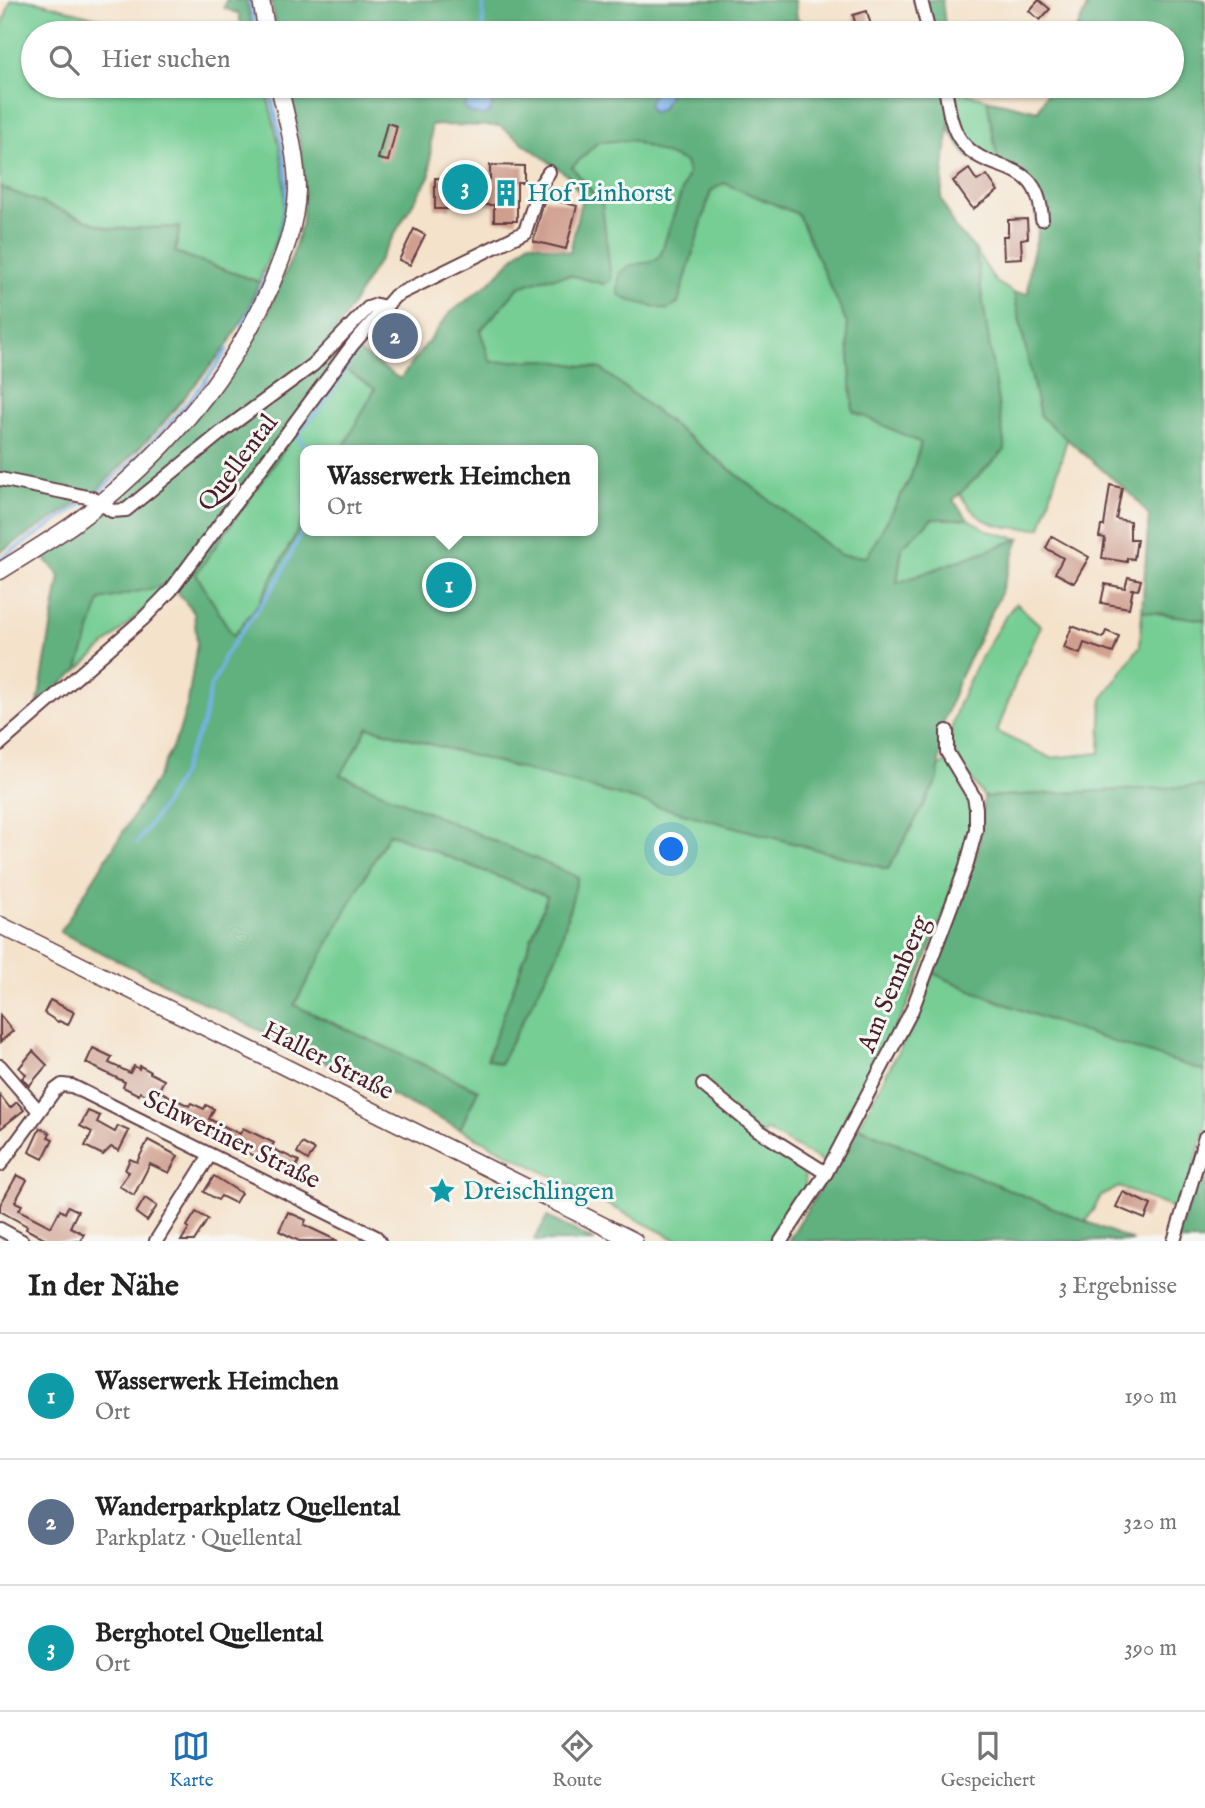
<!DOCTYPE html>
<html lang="de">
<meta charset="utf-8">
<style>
body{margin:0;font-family:"IM FELL English",serif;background:#f2f2f2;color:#222}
.you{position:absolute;left:672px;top:850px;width:24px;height:24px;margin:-18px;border:5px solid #fff;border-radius:50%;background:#1a73e8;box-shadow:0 0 0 10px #1a73e833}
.badge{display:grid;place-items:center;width:46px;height:46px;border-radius:50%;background:#1f6fb2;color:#fff;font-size:23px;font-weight:700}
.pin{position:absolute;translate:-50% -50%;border:4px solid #fff;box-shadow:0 2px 7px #0006}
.popup{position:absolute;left:300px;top:445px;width:298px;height:91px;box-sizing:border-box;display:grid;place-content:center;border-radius:14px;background:#fff;filter:drop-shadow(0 2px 5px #0005);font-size:23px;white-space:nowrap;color:#767676}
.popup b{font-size:26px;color:#222}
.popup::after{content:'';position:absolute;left:50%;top:100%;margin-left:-14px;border:14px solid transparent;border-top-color:#fff}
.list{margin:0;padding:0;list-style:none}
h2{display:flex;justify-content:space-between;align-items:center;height:91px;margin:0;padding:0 28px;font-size:30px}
h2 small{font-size:23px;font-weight:400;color:#767676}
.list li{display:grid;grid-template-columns:46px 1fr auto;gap:21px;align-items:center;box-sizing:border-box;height:126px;padding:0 28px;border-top:2px solid #e0e0e0}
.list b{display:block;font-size:26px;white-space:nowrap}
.list p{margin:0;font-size:23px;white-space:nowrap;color:#767676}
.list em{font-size:23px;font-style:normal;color:#767676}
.icon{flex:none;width:38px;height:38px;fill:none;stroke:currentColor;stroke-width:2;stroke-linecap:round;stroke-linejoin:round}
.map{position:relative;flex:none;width:1205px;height:1241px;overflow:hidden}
.search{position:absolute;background:#fff;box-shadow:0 2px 5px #0004;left:21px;right:21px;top:21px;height:77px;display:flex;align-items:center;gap:18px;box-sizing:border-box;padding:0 24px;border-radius:38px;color:#767676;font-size:26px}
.sheet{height:469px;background:#fff}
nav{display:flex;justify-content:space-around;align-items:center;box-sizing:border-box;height:98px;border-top:2px solid #e0e0e0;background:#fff;font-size:19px;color:#767676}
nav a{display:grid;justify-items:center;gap:4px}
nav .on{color:#1f6fb2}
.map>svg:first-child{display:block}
.green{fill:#76ce94;stroke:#607660;stroke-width:2}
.forest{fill:#60b17e;stroke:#556854;stroke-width:2;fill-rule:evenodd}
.water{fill:#77b2e8;stroke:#60688a;stroke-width:2}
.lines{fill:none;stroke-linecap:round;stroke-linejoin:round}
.stream{stroke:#77b2e8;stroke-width:3.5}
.building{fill:#cf9e8e}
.minor-casing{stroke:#643c43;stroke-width:16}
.major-casing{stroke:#643c43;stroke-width:19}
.minor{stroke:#fff;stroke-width:12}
.major{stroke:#fff;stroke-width:16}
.labels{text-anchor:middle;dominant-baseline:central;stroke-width:6;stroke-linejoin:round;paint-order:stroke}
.culture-label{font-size:26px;fill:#0d838f;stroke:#f6f6f2;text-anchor:start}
.street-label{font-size:26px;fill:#4a1f2b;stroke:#f6f6f2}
</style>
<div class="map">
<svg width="1205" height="1241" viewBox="0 0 1205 1241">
<rect width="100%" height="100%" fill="#f6f6f2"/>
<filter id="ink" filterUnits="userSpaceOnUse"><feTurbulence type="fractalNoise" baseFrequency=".0143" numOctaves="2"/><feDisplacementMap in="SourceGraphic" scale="14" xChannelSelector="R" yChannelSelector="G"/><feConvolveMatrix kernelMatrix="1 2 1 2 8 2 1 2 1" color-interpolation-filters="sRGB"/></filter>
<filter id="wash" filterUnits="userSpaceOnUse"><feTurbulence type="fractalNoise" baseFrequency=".00686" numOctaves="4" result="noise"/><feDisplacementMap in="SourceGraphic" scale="28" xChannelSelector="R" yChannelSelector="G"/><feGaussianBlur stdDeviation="1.57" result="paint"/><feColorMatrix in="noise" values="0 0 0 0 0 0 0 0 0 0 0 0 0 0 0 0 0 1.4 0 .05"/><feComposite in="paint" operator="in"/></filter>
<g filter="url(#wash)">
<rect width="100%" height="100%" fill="#f4e2ca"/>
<g class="green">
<path d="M11,0H32L151,33H33V86H265C273,122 286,161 284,199C283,228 269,255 259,282L175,252L179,227L110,229L0,187V32Z"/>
<path d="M953,86H966L968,94L987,99L999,168L985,165L967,156L950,131Z"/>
<path d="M631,140L686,162L688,173L660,256L654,262L678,303L711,191L724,183L798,214L847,323L853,411L921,442L910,479L867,557L840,555L601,369L546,360L491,362C487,355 484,340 480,331L519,287L543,279L570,275L603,284L602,204L572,167L598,142Z"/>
<path d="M975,249L995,281L1014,293L1040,416L1067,439L1041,528C1020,529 995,529 977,515C970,510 965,500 959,494L1005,450Z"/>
<path d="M342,367L375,389L342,450H306L305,517L259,603L233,636L196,574Z"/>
<path d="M932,519H968L989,531L1019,539L897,584L902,547Z"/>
<path d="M171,584L77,671L100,600Z"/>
<path d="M1016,603L1041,626L1017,678L997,732L1051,758L1100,753L1102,699L1140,646L1142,611L1205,620V786L984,797C975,783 957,761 952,746C943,716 996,627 1016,603Z"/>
<path d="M368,727L888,869L938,779L939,768L945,762L950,763L971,799L972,828L968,853L906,1008L825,1163L766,1130L759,1140L803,1166L806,1188L770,1241H679L460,1129L478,1090L294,1005L389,833L547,896L488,1059L500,1064L558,953L577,877L341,775Z"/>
<path d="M933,973C1020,1014 1113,1042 1205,1071V1129L1180,1211L1119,1187L1101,1196L1086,1222L858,1127L914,1022Z"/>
</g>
<g class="forest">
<path d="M226,0H246L254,33H242L239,14L224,8Z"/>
<path d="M271,0H795L797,18L815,33H277Z"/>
<path d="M918,0H942L946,33H926Z"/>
<path d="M1090,0H1205V620L1142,611L1149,516L1134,497L1040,416L1014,293H1028L1030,265L1038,234L1035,199L1019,177L999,168L987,99L1038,111L1050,86H1172V33H1075Z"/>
<path d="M289,86H822L837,89L870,86H953L941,198L954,227L975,249L1005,450L953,500L968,519H932L902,547L897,583L1019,539L999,597L959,679L942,727L938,779L888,869L368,727L341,775L578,877L558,953L500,1064L487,1059L547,896L389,833L294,1005L478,1090L460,1129L60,932L157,778L178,735L188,702L197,643L194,613L171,584L100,600L77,671L38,703L60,576L41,554L173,442L224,384L265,321L292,257L302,221L304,189L302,160ZM431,125L500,126L567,175L582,196L570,252L529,242L489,283L449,314L400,379L334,335L430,175ZM631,140L685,162L688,173L660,256C646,269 636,257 619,274L618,294L628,300L667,310L678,303L711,191L724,183L798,214L847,323L853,411L921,443L910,479L867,557L840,555L601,369L546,360L491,362C487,355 484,340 480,331L519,287L543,279L570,275L604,284L611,280L602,204L572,167L598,142ZM342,367L375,389L342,450H592V531H306L305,517L259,603L233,636L196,574Z"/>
<path d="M0,187L110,229L180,227L175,252L259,282L248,310L227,346L160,427L94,493L0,552Z"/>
<path d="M1205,786V1071C1113,1042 1020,1014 933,973L979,845L984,797Z"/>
<path d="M858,1127L1133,1241H788Z"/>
<path d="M1205,1147V1241H1177Z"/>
<path d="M547,1217L595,1241H534Z"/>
</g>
<g class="water">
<path d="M658,86H672V89L662,108L655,112H651L648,103Z"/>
<path d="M477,90L493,101L491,111L484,116L473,114L464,108L468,94Z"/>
</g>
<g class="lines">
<g class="stream">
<path d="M249,0L257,33"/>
<path d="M481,33L483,30V0"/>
<path d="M690,33L691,32"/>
<path d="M242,326C266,280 291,224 286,171C283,142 275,114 269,86"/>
<path d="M311,450L299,440L300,431L324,404L354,357"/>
<path d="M97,494C144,451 192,404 227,350"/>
<path d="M0,559L84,503"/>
<path d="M137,843L163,806L182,773L187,757L203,724L211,685L220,670L223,658L279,579L306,523"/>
</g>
</g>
<g id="blocks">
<g class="building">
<path d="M1039,0L1050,9L1040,20L1029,11Z"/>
<path d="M867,11L873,33H858L853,15Z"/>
<path d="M387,123L397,126L388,161L378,159Z"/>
<path d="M490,165L524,166V182H517V221H494V205L451,204L450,209H435V178L490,179Z"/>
<path d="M969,169L977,181L987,175L998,191L973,209L953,181Z"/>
<path d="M545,198L577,206L566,249L533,241Z"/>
<path d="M1027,219L1028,238L1021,239L1022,258L1004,259L1003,236H1008V220Z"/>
<path d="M414,229L425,235L410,265L399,260Z"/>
<path d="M1110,485L1122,488L1116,519L1130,521V539H1137L1134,559L1127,558V562L1102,558L1105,538L1099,537L1101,526H1104Z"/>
<path d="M1052,536L1089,557L1074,583L1055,573L1063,558L1046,548Z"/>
<path d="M1128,577L1141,580L1138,590L1130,589H1133L1129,608L1101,603L1105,584L1125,588Z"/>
<path d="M1072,626L1103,638L1106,631L1119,636L1113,653L1084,643L1080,654L1064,648Z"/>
<path d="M50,1000L74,1012L68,1025L59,1021L58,1022L44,1013Z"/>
<path d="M0,1015L13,1031L0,1042Z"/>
<path d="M93,1048L112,1057L109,1063L130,1073L134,1066L139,1069L140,1066L150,1071V1073L164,1080L159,1090L163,1093L189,1106L191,1103L204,1109L206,1105L214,1109L209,1119L240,1134L243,1128L274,1143L271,1148L299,1161L293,1174L241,1150L242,1149L225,1140L224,1142L208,1134L177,1116L176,1118L165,1113L167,1110L157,1105L160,1101L140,1092L139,1095L123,1087L125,1082L86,1063Z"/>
<path d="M33,1051L47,1065L29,1086L22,1078L26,1074L19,1068Z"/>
<path d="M0,1095L10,1108L17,1102L24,1110L0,1129Z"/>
<path d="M88,1111L100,1116L97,1122L115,1132L118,1126L129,1131L119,1151L111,1147L103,1155L85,1146L92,1132L80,1126Z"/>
<path d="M40,1128L50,1133L48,1137L53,1139L43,1159L29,1152Z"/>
<path d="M148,1140L178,1156L169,1173L150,1164L134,1195L119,1186L129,1172L125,1170L130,1159L137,1162Z"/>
<path d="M302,1143L315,1150L308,1160L297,1153Z"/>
<path d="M17,1175L27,1180L15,1202L22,1205L19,1210L51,1227L60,1210L65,1213L68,1206L78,1211L70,1227L84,1234L80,1241H48L26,1229L27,1226L0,1211V1205Z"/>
<path d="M214,1176L241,1193L235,1203L221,1196L218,1200L204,1192Z"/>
<path d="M1123,1192L1151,1205L1145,1219L1116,1207Z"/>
<path d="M145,1198L157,1206L147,1221L136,1213Z"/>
<path d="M196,1212L208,1219L194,1241H181L189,1228L187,1226Z"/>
<path d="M288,1212L306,1220L304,1225L338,1241H299L279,1231Z"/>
</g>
</g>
</g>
<g filter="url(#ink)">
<use href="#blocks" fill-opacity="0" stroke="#643c43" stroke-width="2"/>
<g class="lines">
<defs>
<g id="minor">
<path d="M921,0L929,33"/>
<path d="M945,86C948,104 950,127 962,142C991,178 1038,154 1042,219"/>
<path d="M0,479L92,498L112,511L126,510L223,431L313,365L368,308L377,305L385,307"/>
<path d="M0,744L143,619L171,590L353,344L395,296L525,232L539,187L549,172"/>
<path d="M0,1066L38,1110"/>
<path d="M703,1085L758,1130L826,1173"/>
<path d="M0,1165L54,1091L62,1085L72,1086L376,1237L379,1241"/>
<path d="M0,1229L22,1241"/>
<path d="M156,1241L210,1155"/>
<path d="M781,1241L826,1173L912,1010L966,867L976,830V808L974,797L947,752V731"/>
<path d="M1174,1241L1205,1137"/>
</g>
<g id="major">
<path d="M261,0L267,33"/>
<path d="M0,571C24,556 49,541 72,525C154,466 226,384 268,292C282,259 296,227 297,190C297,155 287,120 279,86"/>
<path d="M0,925L634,1241"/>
</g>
</defs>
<use href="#minor" class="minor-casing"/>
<use href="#major" class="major-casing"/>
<use href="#minor" class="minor"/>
<use href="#major" class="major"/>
</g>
</g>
<defs>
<symbol id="building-bare" viewBox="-9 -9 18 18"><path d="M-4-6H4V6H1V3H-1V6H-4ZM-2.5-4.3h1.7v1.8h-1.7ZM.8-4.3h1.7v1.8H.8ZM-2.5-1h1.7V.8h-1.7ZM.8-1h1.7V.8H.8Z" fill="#0f9aa8" stroke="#f6f6f2" stroke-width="2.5" paint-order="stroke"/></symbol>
<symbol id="sight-bare" viewBox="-9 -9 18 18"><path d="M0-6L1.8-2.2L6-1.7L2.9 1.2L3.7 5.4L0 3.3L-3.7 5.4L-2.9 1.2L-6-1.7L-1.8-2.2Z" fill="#0f9aa8" stroke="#f6f6f2" stroke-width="2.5" paint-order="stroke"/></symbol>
</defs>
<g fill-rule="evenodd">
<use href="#building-bare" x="487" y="174" width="38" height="38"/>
<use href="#sight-bare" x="423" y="1172" width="38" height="38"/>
</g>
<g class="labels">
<g class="culture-label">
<text x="527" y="193">Hof Linhorst</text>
<text x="463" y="1191">Dreischlingen</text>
</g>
<g class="street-label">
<text transform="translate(238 463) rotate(-53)">Quellental</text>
<text transform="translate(894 984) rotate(-67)">Am Sennberg</text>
<text transform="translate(328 1061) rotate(27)">Haller Straße</text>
<text transform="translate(232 1140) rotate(26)">Schweriner Straße</text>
</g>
</g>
</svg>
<div class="you"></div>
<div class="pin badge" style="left:449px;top:585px;background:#0f9aa8">1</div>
<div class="popup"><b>Wasserwerk Heimchen</b>Ort</div>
<div class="pin badge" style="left:395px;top:336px;background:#5c6f8a">2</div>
<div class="pin badge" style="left:465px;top:187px;background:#0f9aa8">3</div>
<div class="search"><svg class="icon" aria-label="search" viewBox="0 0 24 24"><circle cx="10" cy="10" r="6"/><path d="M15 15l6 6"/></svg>Hier suchen</div>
</div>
<section class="sheet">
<h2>In der Nähe<small>3 Ergebnisse</small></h2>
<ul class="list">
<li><span class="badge" style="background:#0f9aa8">1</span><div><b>Wasserwerk Heimchen</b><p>Ort</p></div><em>190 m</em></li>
<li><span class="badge" style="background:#5c6f8a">2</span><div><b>Wanderparkplatz Quellental</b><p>Parkplatz · Quellental</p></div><em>320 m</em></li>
<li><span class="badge" style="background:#0f9aa8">3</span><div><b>Berghotel Quellental</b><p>Ort</p></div><em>390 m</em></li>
</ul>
</section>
<nav>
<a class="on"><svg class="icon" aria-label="map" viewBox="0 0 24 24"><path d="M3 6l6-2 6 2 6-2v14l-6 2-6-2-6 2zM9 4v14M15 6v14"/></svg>Karte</a>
<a><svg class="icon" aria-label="directions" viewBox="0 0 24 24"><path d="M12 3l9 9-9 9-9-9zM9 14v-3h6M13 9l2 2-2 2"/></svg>Route</a>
<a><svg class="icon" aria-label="saved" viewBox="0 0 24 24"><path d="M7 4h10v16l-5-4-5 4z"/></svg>Gespeichert</a>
</nav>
